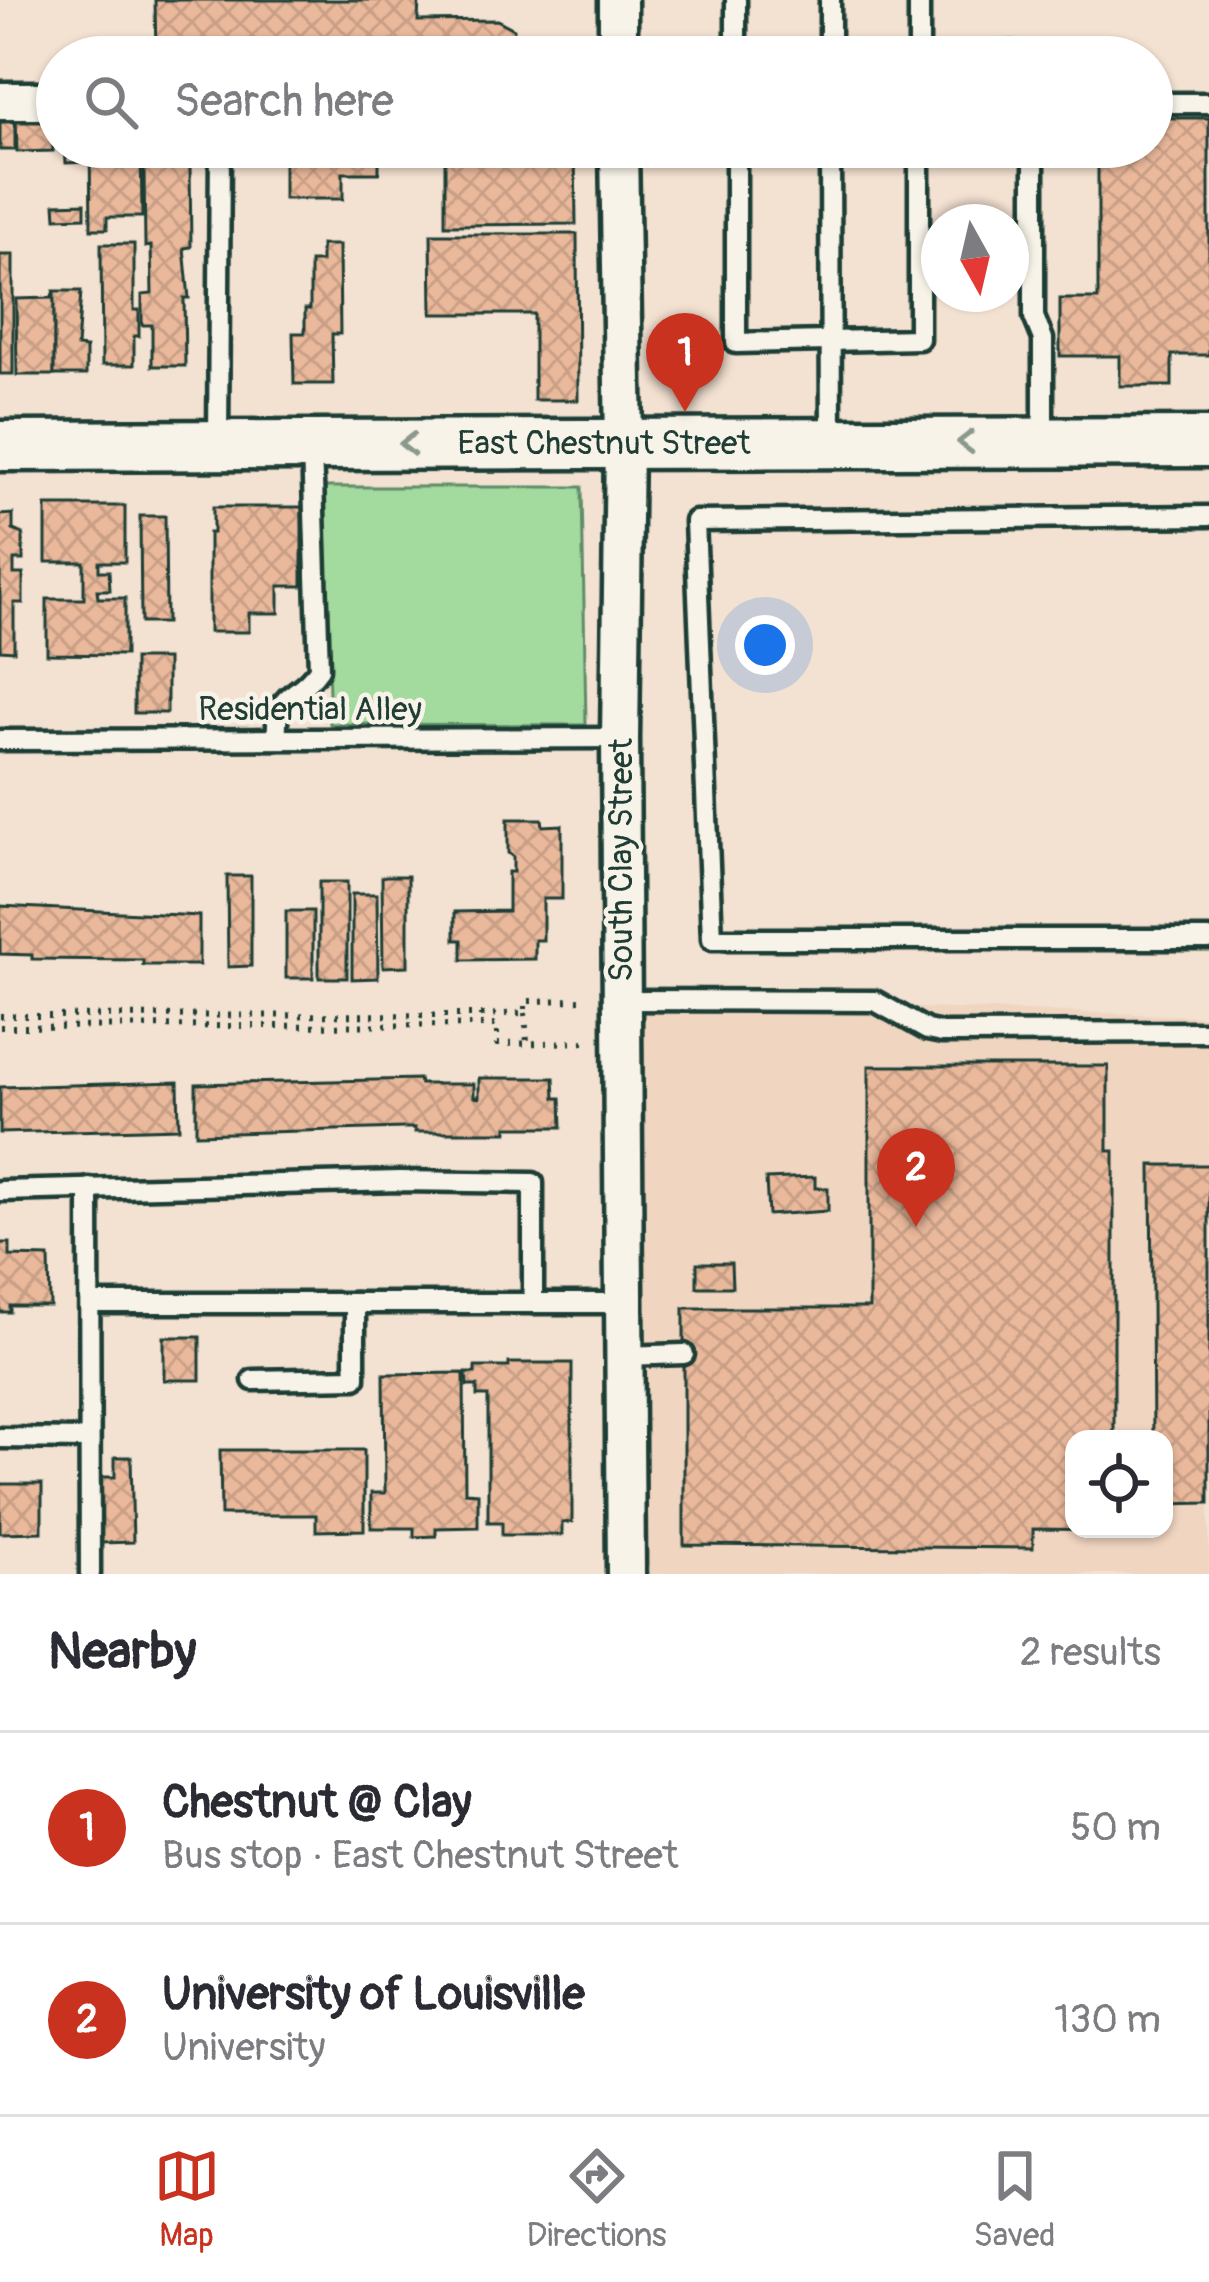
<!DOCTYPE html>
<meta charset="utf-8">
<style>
body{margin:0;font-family:Pangolin,sans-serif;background:#f2f2f3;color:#2b2b33}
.controls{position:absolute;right:36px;bottom:36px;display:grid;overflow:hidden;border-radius:24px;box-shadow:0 3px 9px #0004}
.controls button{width:108px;height:108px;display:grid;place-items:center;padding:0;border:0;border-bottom:3px solid #e1e1e2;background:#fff;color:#2b2b33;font:60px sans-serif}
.compass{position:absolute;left:921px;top:204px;width:108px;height:108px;border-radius:50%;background:#fff;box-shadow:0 3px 9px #0004;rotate:172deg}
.you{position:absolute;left:765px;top:645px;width:42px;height:42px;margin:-30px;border:9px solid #fff;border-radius:50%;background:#1a73e8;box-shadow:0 0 0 18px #1a73e833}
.badge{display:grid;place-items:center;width:78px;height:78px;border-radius:50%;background:#c8321e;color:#fff;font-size:39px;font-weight:700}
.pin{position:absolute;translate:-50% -99px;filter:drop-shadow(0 3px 6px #0008)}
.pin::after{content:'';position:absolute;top:63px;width:42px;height:36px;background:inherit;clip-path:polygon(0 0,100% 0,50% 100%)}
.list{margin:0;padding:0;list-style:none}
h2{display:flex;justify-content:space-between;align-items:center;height:156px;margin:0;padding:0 48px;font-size:51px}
h2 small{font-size:39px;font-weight:400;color:#7c7c81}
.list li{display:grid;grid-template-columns:78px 1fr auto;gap:36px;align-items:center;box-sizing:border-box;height:192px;padding:0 48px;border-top:3px solid #e1e1e2}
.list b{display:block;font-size:45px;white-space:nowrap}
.list p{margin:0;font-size:39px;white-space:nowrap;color:#7c7c81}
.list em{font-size:39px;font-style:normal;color:#7c7c81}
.icon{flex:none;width:66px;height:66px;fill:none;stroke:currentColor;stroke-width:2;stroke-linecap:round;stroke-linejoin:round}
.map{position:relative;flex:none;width:1209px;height:1574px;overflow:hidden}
.search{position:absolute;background:#fff;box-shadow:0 3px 9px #0004;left:36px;right:36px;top:36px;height:132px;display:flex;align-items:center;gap:30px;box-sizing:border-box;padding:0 42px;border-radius:66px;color:#7c7c81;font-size:45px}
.sheet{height:540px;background:#fff}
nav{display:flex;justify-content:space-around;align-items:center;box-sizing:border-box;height:168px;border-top:3px solid #e1e1e2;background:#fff;font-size:33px;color:#7c7c81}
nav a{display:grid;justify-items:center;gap:6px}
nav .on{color:#c8321e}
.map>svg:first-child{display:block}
.built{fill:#f0d5c1;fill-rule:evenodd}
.grass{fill:#a3da9e;stroke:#618c69;stroke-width:3}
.building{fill:url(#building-cross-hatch);stroke:#1f3d34;stroke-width:3}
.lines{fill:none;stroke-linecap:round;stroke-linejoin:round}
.lane-casing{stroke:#1f3d34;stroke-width:27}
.street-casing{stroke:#1f3d34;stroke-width:45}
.secondary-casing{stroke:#1f3d34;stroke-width:57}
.path{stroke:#1f3d34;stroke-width:6;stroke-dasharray:3 9;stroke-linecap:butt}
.lane{stroke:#f7f3e8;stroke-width:18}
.street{stroke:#f7f3e8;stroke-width:36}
.secondary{stroke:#f7f3e8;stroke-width:48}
.oneway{stroke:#8b988e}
.labels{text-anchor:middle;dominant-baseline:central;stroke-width:9;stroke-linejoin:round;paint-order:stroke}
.street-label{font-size:33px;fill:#1f3d34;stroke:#f7f3e8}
</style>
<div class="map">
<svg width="1209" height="1574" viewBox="0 0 1209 1574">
<defs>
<pattern id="building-cross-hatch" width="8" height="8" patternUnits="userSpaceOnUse" patternTransform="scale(3)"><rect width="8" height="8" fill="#eab89b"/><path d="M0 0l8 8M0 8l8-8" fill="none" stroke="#c89f86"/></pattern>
</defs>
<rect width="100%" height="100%" fill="#f3e1d1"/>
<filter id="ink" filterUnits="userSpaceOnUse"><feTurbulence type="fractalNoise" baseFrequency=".00833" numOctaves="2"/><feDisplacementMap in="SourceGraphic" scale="24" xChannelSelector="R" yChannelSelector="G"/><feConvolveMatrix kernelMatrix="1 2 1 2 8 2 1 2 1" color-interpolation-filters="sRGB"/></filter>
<g filter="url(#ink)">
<path class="built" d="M621,1000L1209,1016V1574H626ZM1074,1439H1164V1529H1074Z"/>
<path class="grass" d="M322,487H582L586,725L330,724Z"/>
<g class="building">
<path d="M155,0H419L418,21L497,20L514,29L513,57H156Z"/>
<path d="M1014,40V57H978V41Z"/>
<rect x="0" y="113" width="15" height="37"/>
<path d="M52,113L53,151L17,152L16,114Z"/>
<path d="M1154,118H1209V355H1172V386H1120V356H1060V299H1098V147H1152Z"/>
<path d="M65,147H90V162L66,163Z"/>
<path d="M90,147H141L142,217H107V229H91Z"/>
<path d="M284,147H379V173H343V199H284Z"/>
<path d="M445,147H575L576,224L445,225Z"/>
<path d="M144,166H190L191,247L184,248L189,298H184L185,366H152V325H142V295L152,294L151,246L145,247Z"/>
<path d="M85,203V217L56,218L55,204Z"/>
<path d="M431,234H577L578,400H534V314H432Z"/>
<path d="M101,244H134V310H139V336H134V365H102Z"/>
<path d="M321,245H339L340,334H332L333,384H294L293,333H305V309H310V262H321Z"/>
<rect x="0" y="255" width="13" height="119"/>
<path d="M54,291V375H17L16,299L51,298Z"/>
<path d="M54,291H81L77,347L86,348V375H54Z"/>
<path d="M46,506H125V562H99V571H109L110,590H97L98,598H125V655L47,654V599H84V562H46Z"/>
<path d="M213,507H302V586H279V613H249V632H209V533H213Z"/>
<path d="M13,514V530L23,534V560H14V574H23V603H14V651L0,650V515Z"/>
<path d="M140,516H165L166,623H141Z"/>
<rect x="134" y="659" width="33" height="54"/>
<path d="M508,819H542L543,826L562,825V899H543V940H535V959L462,960V940H455V912L508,911V872H513V857L508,853Z"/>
<path d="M227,876H251V966L228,967Z"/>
<path d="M386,876H408V966L383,967L382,877Z"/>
<rect x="319" y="882" width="28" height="96"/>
<path d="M352,894H377L378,978L352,979Z"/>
<path d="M0,906L199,916V965H143V960L32,959V955L0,954Z"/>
<rect x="286" y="911" width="27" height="67"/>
<path d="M869,1066H1108V1151H1114V1439H1074V1529L1114,1530L1033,1529V1548L684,1545V1308H869Z"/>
<path d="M479,1078H554L555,1098H561L562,1127H507V1132H415V1128H404L196,1134V1084L419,1079L420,1084H474V1097L479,1098Z"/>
<path d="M178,1082L179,1128L0,1133V1087Z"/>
<path d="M1151,1165H1209V1503L1164,1504V1439H1153Z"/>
<path d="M815,1177V1188H828V1211L768,1215L766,1179Z"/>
<path d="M0,1243H10V1256L49,1257L50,1306H10V1312H0Z"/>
<path d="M697,1263H731L732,1287H697Z"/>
<rect x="164" y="1337" width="36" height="43"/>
<path d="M509,1363H572V1522L562,1523V1535H502V1522H488V1396H477V1386H467L466,1373H475V1367H509Z"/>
<path d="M464,1373L465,1492L478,1493V1527L436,1528V1536L414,1537V1528H371V1493H385L384,1374Z"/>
<path d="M220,1450H364V1530L316,1531V1515H221Z"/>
<path d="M115,1457H131L133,1542L101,1543V1477H115Z"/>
<path d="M0,1484H42V1532L0,1533Z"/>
</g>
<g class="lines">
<defs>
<g id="lane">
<path d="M919,0V57"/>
<path d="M736,57V0"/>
<path d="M830,57V0"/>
<path d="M1152,103H1209"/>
<path d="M736,147V343L919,339V147"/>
<path d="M830,147L831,442"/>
<path d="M1034,147V317L1043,339V442"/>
<path d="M218,442L220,147"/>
<path d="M1209,516L695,521L712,939H1209"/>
<path d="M277,739C274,689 295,703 319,669L312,449"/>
<path d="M0,740L620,738"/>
<path d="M621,1000L875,1001L927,1030L942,1033L1209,1032"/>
<path d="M89,1188L90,1574"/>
<path d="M0,1191L400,1181L533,1183V1303"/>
<path d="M90,1303H623"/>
<path d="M623,1356L684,1354"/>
<path d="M253,1380L355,1378V1303"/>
<path d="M0,1438L87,1439"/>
</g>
<g id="street">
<path d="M618,57V0"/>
<path d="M0,101H57"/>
<path d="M619,147L624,443L620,738L626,1574"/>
</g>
<path id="secondary" d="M0,446L1209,442"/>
</defs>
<use href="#lane" class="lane-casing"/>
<use href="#street" class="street-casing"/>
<use href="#secondary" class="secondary-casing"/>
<g class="path">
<path d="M525,1013L527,1043"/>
<path d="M481,1015L525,1013V1001L587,1000"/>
<path d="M0,1016L481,1015V1025"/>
<path d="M0,1027L497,1025V1044L587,1042V1036"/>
</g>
<use href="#lane" class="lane"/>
<use href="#street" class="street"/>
<use href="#secondary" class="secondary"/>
</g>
<defs><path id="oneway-chevron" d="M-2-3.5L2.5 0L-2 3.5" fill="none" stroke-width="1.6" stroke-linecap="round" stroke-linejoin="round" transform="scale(3)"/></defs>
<g class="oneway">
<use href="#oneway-chevron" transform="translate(966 442) rotate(180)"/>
<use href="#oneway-chevron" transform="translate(408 444) rotate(180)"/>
</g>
</g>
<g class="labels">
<g class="street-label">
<text x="604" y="443">East Chestnut Street</text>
<text x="310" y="709">Residential Alley</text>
<text transform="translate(621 860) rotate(-90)">South Clay Street</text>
</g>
</g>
</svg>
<div class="controls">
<button><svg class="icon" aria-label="locate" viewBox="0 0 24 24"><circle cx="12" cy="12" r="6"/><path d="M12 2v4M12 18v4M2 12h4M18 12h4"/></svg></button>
</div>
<svg class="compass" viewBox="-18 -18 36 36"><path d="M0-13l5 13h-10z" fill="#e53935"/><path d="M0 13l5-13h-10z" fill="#7c7c81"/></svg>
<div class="you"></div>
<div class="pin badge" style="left:685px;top:412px">1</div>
<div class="pin badge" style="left:916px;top:1227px">2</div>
<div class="search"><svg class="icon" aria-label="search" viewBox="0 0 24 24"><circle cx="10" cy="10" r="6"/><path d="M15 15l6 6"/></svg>Search here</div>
</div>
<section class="sheet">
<h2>Nearby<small>2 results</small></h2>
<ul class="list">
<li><span class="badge">1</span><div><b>Chestnut @ Clay</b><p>Bus stop · East Chestnut Street</p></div><em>50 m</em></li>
<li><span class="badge">2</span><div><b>University of Louisville</b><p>University</p></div><em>130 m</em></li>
</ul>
</section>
<nav>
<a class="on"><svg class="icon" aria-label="map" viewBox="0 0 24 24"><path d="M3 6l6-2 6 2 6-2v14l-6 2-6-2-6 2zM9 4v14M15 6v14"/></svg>Map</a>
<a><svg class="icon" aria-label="directions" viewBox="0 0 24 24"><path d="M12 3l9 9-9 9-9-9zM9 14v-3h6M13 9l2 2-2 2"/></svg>Directions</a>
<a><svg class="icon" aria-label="saved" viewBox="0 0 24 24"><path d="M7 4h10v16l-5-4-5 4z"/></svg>Saved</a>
</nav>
